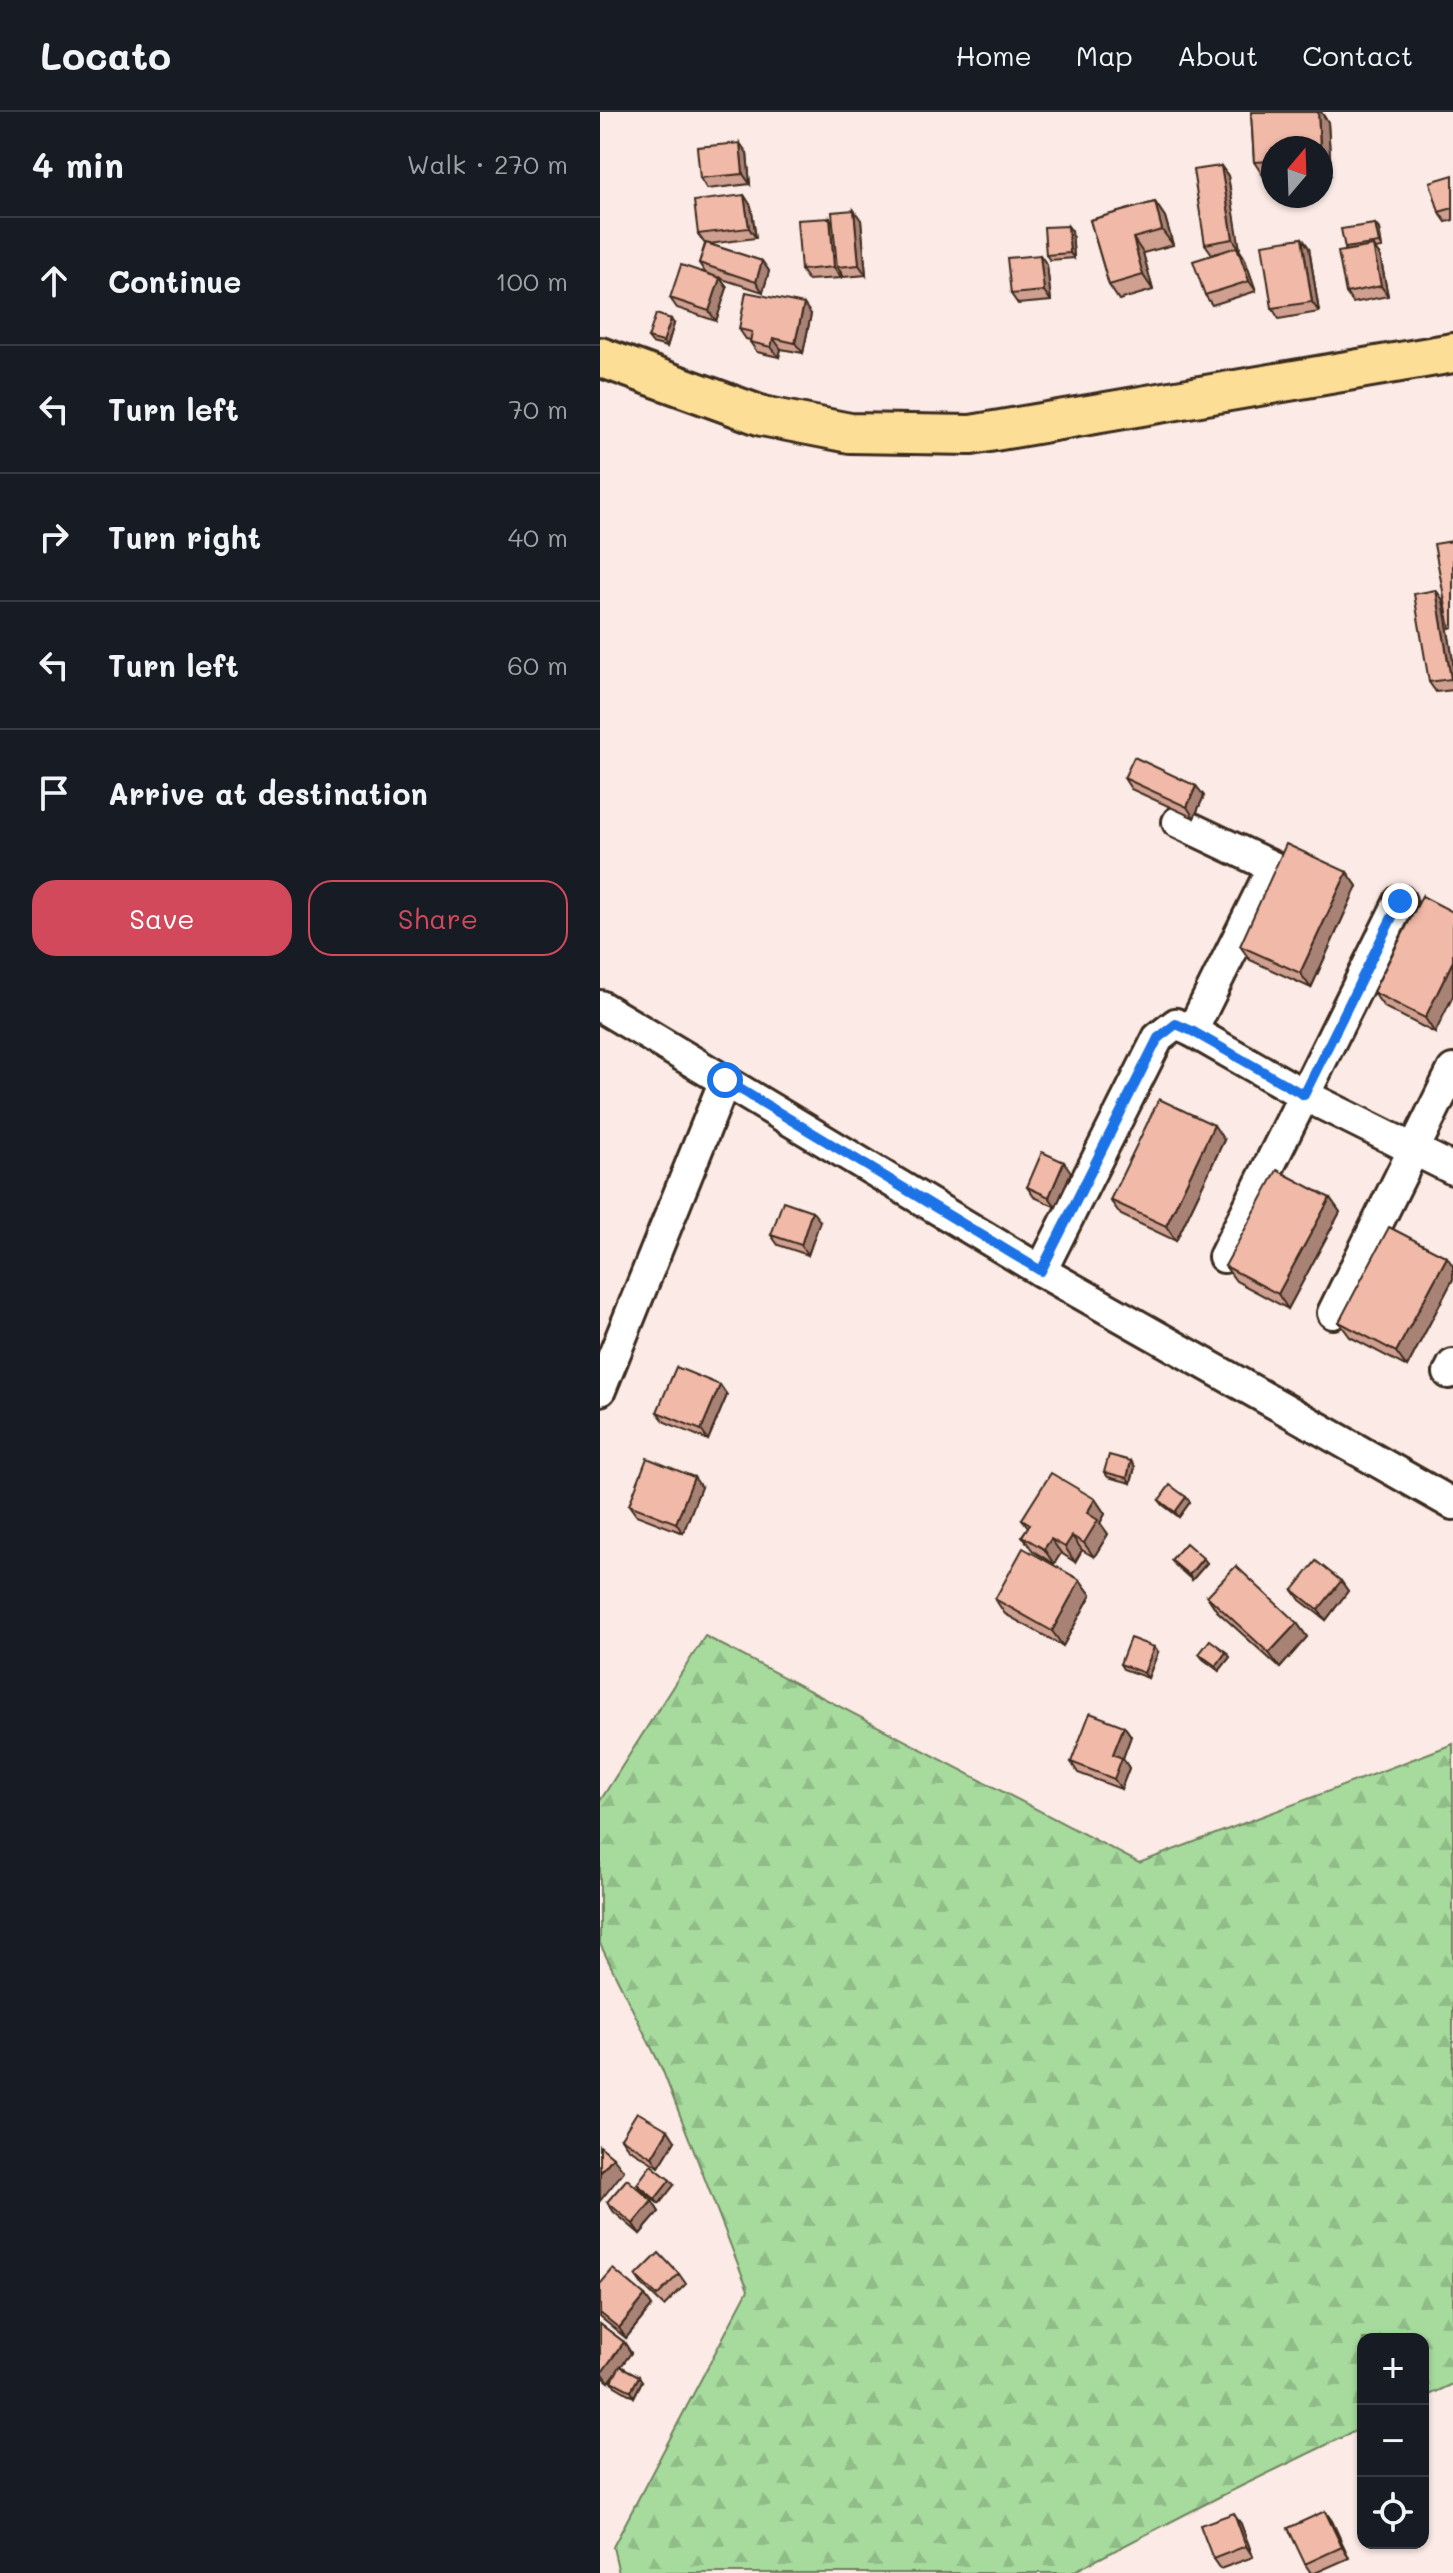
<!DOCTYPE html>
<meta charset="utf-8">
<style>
body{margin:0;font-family:Mali,sans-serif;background:#242831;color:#f1f3f6}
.controls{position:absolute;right:24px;bottom:24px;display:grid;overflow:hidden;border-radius:16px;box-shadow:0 2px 6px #0004}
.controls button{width:72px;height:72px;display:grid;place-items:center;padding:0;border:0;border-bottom:2px solid #363941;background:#171b24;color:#f1f3f6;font:40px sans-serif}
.compass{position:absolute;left:661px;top:24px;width:72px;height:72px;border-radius:50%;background:#171b24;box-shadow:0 2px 6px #0004;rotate:19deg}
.stop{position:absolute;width:24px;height:24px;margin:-18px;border:6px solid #1a73e8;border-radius:50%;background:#fff}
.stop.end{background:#1a73e8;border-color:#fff;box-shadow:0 2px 8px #0008}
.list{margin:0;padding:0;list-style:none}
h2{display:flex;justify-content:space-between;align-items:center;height:104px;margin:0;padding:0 32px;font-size:34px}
h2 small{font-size:26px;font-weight:400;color:#9ea1a6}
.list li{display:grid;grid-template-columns:52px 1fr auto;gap:24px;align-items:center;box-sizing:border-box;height:128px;padding:0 32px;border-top:2px solid #363941}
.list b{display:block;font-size:30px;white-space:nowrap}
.list em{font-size:26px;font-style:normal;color:#9ea1a6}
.actions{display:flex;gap:16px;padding:24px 32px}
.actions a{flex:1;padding:18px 0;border:2px solid #d1495b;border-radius:24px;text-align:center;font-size:28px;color:#d1495b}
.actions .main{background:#d1495b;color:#fff}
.icon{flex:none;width:44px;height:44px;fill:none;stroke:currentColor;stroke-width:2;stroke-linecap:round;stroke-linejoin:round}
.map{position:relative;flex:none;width:853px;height:2461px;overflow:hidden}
header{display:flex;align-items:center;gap:48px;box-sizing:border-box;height:112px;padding:0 40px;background:#171b24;border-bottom:2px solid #363941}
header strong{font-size:38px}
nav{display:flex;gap:44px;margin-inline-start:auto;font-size:28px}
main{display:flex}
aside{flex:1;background:#171b24}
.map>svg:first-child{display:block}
.forest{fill:url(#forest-firs);stroke:#70825e;stroke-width:2}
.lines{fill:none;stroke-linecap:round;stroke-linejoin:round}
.minor-casing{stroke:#3b2a1e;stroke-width:36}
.major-casing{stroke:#3b2a1e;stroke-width:44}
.minor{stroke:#fff;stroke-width:30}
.major{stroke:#fcde96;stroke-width:38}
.wall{fill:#cf9f90;stroke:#3b2a1e;stroke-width:2}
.shaded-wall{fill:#a98276;stroke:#3b2a1e;stroke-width:2}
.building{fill:#f1b9a8;stroke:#3b2a1e;stroke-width:2}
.route{stroke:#1a73e8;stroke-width:10}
</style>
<header>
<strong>Locato</strong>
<nav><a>Home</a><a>Map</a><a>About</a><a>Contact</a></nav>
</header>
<main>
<aside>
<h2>4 min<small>Walk · 270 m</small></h2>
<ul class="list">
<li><svg class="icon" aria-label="ahead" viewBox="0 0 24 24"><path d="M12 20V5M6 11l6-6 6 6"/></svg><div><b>Continue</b></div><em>100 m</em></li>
<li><svg class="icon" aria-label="left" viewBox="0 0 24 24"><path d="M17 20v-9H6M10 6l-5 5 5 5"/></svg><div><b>Turn left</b></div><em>70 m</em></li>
<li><svg class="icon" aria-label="right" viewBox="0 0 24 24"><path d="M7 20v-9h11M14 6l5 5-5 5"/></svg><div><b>Turn right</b></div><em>40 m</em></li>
<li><svg class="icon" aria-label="left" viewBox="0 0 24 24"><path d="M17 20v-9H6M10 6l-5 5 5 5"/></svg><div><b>Turn left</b></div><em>60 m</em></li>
<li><svg class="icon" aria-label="arrive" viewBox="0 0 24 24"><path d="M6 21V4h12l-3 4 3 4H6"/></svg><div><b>Arrive at destination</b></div></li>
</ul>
<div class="actions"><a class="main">Save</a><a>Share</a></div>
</aside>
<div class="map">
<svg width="853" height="2461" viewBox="0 0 853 2461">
<defs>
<pattern id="forest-firs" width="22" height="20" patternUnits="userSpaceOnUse" patternTransform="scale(2)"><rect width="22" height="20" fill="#a6db9d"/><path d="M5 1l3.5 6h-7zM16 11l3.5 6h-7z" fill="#90bc87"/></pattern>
</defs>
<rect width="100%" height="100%" fill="#fbeae5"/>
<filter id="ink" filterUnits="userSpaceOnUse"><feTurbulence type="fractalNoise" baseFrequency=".0125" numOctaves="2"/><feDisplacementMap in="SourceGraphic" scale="16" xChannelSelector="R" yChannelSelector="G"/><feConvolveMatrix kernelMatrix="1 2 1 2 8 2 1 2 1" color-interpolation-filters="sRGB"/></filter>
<g filter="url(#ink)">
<path class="forest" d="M105,1524L539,1751L853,1632V2272L823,2286V2227H763V2315L619,2385L471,2461H19L13,2435L148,2178L62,1957L0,1832V1689Z"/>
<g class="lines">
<defs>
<g id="minor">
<path d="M578,710L673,755L592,919"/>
<path d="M0,894L441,1159L853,1392"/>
<path d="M624,1145L800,789"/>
<path d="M441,1159L558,926L576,912L592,919L704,983L853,1057"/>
<path d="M733,1201L853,958"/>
<path d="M849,1261L853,1253"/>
<path d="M0,1278L125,968"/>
</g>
<path id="major" d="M0,245L162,304L250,321L371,323L853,241"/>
</defs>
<use href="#minor" class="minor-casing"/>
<use href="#major" class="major-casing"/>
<use href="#minor" class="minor"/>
<use href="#major" class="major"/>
</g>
<g class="wall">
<path d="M651,0H721L728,10L731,61H721V36H673V64L664,65L654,50Z"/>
<path d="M147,41L150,72L107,77L100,66Z"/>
<path d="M621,54L628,64L639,137L644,145L656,179L612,193L605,183L618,141L612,142L605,132Z"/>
<path d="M853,63V108L846,110L839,100Z"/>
<path d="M144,83L151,94L156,126L109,132L162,149L169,159L163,180L106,162L99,151L105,132L98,122Z"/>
<path d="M555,90L565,105L573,133L543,141L553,178L519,188L509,173L490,108Z"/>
<path d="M261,108L266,163L244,165L240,159L241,166L208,168L201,158L233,110Z"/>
<path d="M775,112L779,117L782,136L775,137L780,144L788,184L753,191L746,181V139L745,136Z"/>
<path d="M472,119L474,146L450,148L446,143Z"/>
<path d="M702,126L709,136L719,200L679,207L672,196Z"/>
<path d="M440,143L447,153L451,189L418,192L411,182Z"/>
<path d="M120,166L127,176L116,209L77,196L70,186Z"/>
<path d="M211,202L203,241L181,237L179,245L157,240L150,230V228L146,227L139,217Z"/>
<path d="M74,212L67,235L52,231L48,226Z"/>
<path d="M843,488L853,549V578L836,580L829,570Z"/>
<path d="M524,666L596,674L604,684L594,706L531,677Z"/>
<path d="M747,760L757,774L711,876L650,848L640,834Z"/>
<path d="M822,784L835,921L784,895L773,880Z"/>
<path d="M624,1028L576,1129L521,1103L510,1088Z"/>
<path d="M471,1060L456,1095L434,1085L427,1075Z"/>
<path d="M730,1086L740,1100L688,1197L636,1169L625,1154Z"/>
<path d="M220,1109L208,1143L178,1133L171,1123Z"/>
<path d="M853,1154V1167L807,1255L750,1225L739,1210Z"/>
<path d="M120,1273L127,1283L108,1328L65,1310L57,1300Z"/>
<path d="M531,1349L535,1355L531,1371L508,1365L504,1360Z"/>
<path d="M101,1375L83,1421L36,1403L29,1393Z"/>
<path d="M586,1385L590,1390L579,1405L563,1393L559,1388Z"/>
<path d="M495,1387L505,1402L500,1411L508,1422L494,1445L482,1438L475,1450L461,1441L454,1452L433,1439L422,1424L428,1415L422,1407Z"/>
<path d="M603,1446L607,1451L592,1468L575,1453L571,1448Z"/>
<path d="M480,1468L491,1483L463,1534L405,1502L395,1487Z"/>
<path d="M741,1469L748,1479L726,1508L700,1488L693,1478Z"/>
<path d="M607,1484L697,1511L707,1525L680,1556L617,1499Z"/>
<path d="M558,1540L548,1566L523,1557L520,1552Z"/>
<path d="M626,1540L630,1545L619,1559L603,1547L599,1542Z"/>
<path d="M524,1614L531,1624L523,1646L529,1656L521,1677L478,1661L471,1650Z"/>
<path d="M21,2026L75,2029L59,2055L28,2036Z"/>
<path d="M37,2072L74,2073L59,2092L40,2077Z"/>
<path d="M52,2089L59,2100L40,2122L14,2100L7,2090Z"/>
<path d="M79,2162L86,2172L64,2194L43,2174L36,2164Z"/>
<path d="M0,2172L45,2184L52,2194L26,2226L0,2205Z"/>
<path d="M0,2212L24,2230L31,2241L21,2254L42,2269L34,2285L15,2274L12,2269L15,2262L9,2270L0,2263Z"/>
<path d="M725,2399L732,2409L749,2446L715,2461H711L705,2452Z"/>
<path d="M641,2412L653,2445L620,2457L613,2447Z"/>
</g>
<g class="shaded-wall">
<path d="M718,0H721L728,10L731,61L721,46Z"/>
<path d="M140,31L147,41L150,72L143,62Z"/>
<path d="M621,54L628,64L640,137L633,127Z"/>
<path d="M144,83L151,94L156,126L149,116Z"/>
<path d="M555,90L565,105L573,133L562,118Z"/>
<path d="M254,98L261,108L266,163L259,153Z"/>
<path d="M230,106L237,116V155L240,159L241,166L234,155Z"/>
<path d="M775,112L779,117L782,136L779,131Z"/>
<path d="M468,114L472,119L474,146L470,141Z"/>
<path d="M533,126L543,141L553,178L543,163Z"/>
<path d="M702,126L709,136L719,200L712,190Z"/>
<path d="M773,134L780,144L788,184L781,174Z"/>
<path d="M637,135L644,145L656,179L649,169Z"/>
<path d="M440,143L447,153L451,189L444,179Z"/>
<path d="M162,149L169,159L163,180L156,170Z"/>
<path d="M120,166L127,176L116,209L109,199Z"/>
<path d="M204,192L211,202L203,241L195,231Z"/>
<path d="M71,207L74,212L67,235L63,230Z"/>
<path d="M173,226L181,237L179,245L171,235Z"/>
<path d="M836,478L843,488L853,549V570L851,567Z"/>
<path d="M596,674L604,684L594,706L587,695Z"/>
<path d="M747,760L757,774L711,876L700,861Z"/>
<path d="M853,849V884L835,921L825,906Z"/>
<path d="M614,1013L624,1028L576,1129L566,1114Z"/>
<path d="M464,1050L471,1060L456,1095L449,1085Z"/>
<path d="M730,1086L740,1100L688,1197L678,1182Z"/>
<path d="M212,1099L220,1109L208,1143L201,1133Z"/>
<path d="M847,1145L853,1154V1167L807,1255L796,1240Z"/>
<path d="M120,1273L127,1283L108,1328L101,1318Z"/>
<path d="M531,1349L535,1355L531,1371L527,1366Z"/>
<path d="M94,1365L101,1375L83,1421L76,1411Z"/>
<path d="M586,1385L590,1390L579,1405L575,1400Z"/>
<path d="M495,1387L505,1402L500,1411L508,1422L494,1445L484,1431L487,1401Z"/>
<path d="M472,1424L482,1438L475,1450L465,1435Z"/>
<path d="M451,1427L461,1441L454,1452L444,1437Z"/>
<path d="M603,1446L607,1451L592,1468L589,1463Z"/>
<path d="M480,1468L491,1483L463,1534L452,1519Z"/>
<path d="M741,1469L748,1479L726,1508L718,1498Z"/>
<path d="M697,1511L707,1525L680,1556L669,1541Z"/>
<path d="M554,1535L558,1540L548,1566L544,1561Z"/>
<path d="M626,1540L630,1545L619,1559L616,1554Z"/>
<path d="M524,1614L531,1624L523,1646L529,1656L521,1677L514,1667L513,1642Z"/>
<path d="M68,2018L75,2029L59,2055L52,2045Z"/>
<path d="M13,2045L24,2059L0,2089V2061Z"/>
<path d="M70,2068L74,2073L59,2092L55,2087Z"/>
<path d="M52,2089L59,2100L40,2122L33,2112Z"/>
<path d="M45,2184L52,2194L26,2226L19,2216Z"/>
<path d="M24,2230L31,2241L9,2270L2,2260Z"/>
<path d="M39,2264L42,2269L34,2285L31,2279Z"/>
<path d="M725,2399L732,2409L749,2446L742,2435Z"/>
<path d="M634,2401L641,2412L653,2445L646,2434Z"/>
</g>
<g class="building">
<path d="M651,0H718L720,36H673V49L654,50Z"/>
<path d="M140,31L143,62L100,66L97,35Z"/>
<path d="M621,54L633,127L605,132L593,58Z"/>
<path d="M853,63V96L839,100L830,70Z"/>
<path d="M144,83L149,116L98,122L94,89Z"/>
<path d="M555,90L562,118L533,126L543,163L509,173L490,108Z"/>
<path d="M254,98L259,153L237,155L232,100Z"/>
<path d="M230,106L234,155L201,158L197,108Z"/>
<path d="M775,112L779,131L745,136L741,117Z"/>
<path d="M468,114L470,141L446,143L444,115Z"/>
<path d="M702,126L712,190L672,196L662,132Z"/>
<path d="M106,131L162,149L156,170L99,151Z"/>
<path d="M773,134L781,174L746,181L738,140Z"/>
<path d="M637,135L649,169L605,183L593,149Z"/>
<path d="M440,143L444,179L411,182L407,146Z"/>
<path d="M81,153L120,166L109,199L70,186Z"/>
<path d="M146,180L204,192L195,231L173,226L171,235L150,230L152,220L139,217Z"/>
<path d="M56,202L71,207L63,230L48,226Z"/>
<path d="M853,429V515L850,516L834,432Z"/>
<path d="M836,478L851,567L829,570L814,482Z"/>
<path d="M534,645L596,674L587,695L524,666Z"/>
<path d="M686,732L747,760L700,861L640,834Z"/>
<path d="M822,784L853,800V849L825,906L773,880Z"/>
<path d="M559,987L614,1013L566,1114L510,1088Z"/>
<path d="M442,1040L464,1050L449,1085L427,1075Z"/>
<path d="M677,1058L730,1086L678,1182L625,1154Z"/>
<path d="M183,1089L212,1099L201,1133L171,1123Z"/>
<path d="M789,1115L847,1145L796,1240L739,1210Z"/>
<path d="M76,1255L120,1273L101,1318L57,1300Z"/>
<path d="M509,1343L531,1349L527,1366L504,1360Z"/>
<path d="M47,1346L94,1365L76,1411L29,1393Z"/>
<path d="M451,1361L495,1387L487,1401L498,1408L484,1431L472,1424L465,1435L451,1427L444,1437L422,1424L430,1412L422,1407Z"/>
<path d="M570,1373L586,1385L575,1400L559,1388Z"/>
<path d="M586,1431L603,1446L589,1463L571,1448Z"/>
<path d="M423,1436L480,1468L452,1519L395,1487Z"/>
<path d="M716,1449L741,1469L718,1498L693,1478Z"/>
<path d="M636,1454L697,1511L669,1541L607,1484Z"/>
<path d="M530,1526L554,1535L544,1561L520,1552Z"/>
<path d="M610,1528L626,1540L616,1554L599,1542Z"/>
<path d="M490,1601L524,1614L513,1642L522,1646L514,1667L471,1650Z"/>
<path d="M37,2000L68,2018L52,2045L21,2026Z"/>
<path d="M0,2034L13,2045L0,2061Z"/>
<path d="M51,2053L70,2068L55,2087L37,2072Z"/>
<path d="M27,2067L52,2089L33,2112L7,2090Z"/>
<path d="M59,2141L79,2162L57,2184L36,2164Z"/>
<path d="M13,2157L45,2184L19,2216L0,2201V2172Z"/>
<path d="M0,2212L24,2230L2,2260L0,2258Z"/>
<path d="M20,2254L39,2264L31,2279L12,2269Z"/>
<path d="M725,2399L742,2435L705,2452L688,2416Z"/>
<path d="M634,2401L646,2434L613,2447L600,2413Z"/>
</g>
</g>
<g class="lines" filter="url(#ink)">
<path class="route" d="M125,968L441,1159L558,926L576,912L592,919L704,983L800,789"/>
</g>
</svg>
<div class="controls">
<button>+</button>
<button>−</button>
<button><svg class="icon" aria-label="locate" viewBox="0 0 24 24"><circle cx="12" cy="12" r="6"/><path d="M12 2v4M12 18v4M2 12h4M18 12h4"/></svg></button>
</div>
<svg class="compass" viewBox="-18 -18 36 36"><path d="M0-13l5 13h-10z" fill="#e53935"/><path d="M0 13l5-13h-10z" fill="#9ea1a6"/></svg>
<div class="stop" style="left:125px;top:968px"></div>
<div class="stop end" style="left:800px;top:789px"></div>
</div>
</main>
